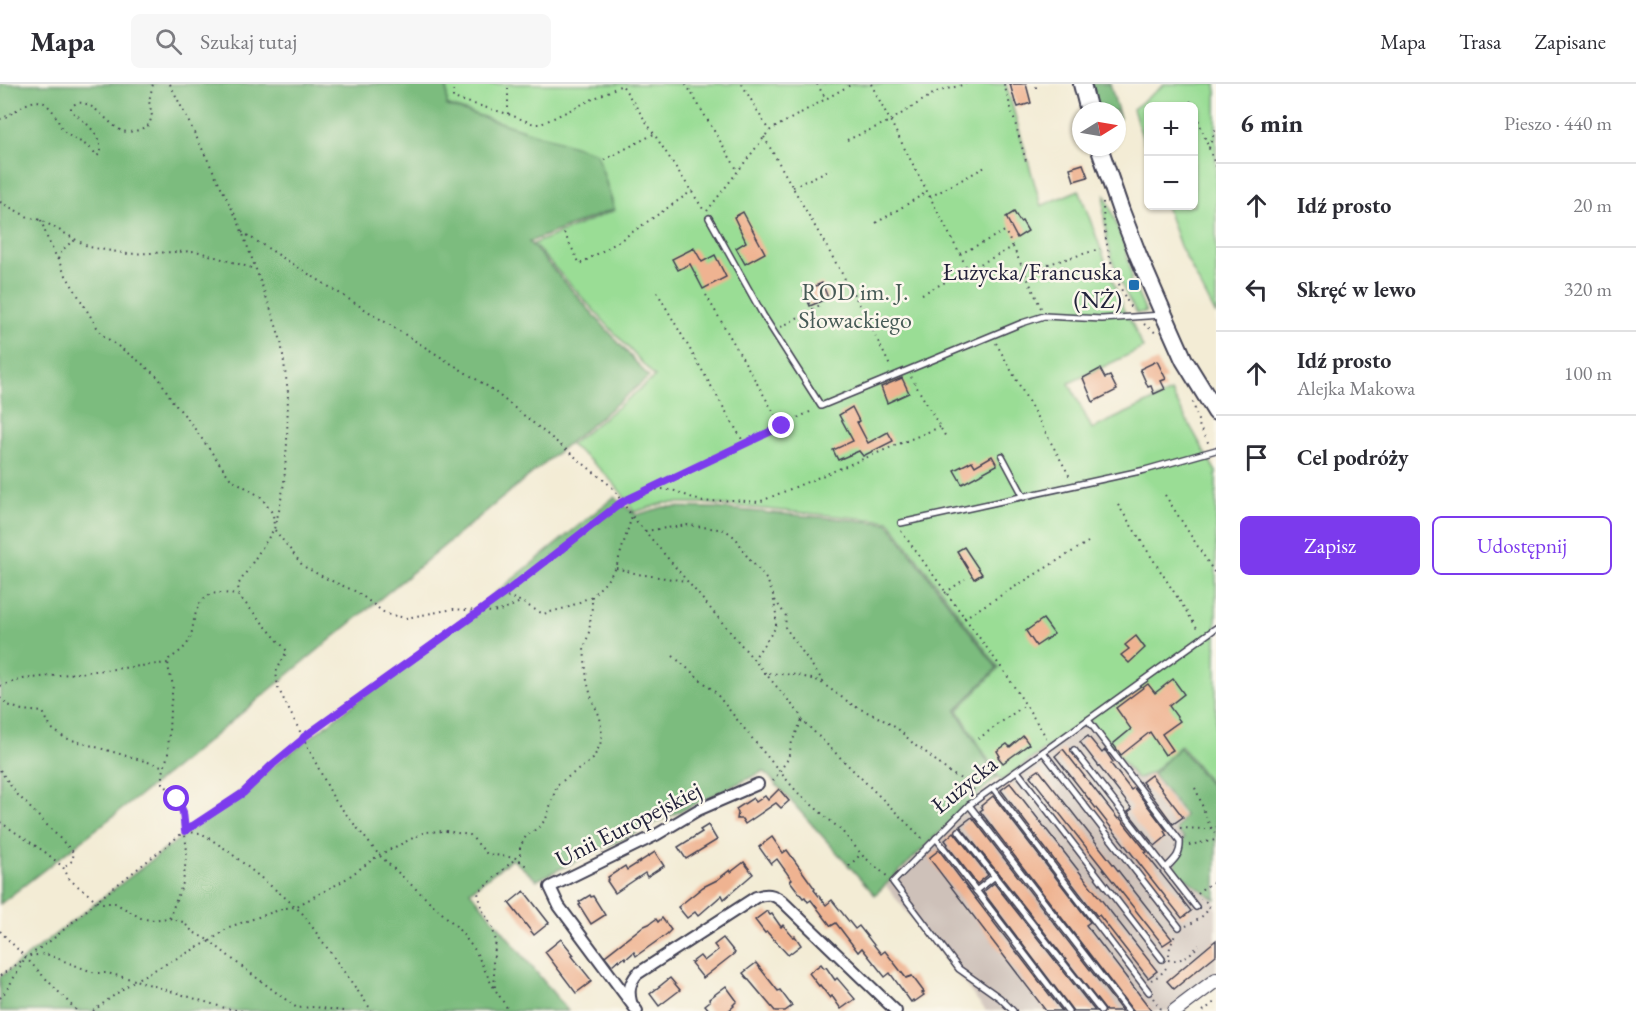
<!DOCTYPE html>
<html lang="pl">
<meta charset="utf-8">
<style>
body{margin:0;font-family:"EB Garamond",serif;background:#f7f7f7;color:#2b2b33}
.controls{position:absolute;right:18px;top:18px;display:grid;overflow:hidden;border-radius:9px;box-shadow:0 2px 4px #0004}
.controls button{width:54px;height:54px;display:grid;place-items:center;padding:0;border:0;border-bottom:2px solid #e1e1e2;background:#fff;color:#2b2b33;font:30px sans-serif}
.compass{position:absolute;left:1072px;top:18px;width:54px;height:54px;border-radius:50%;background:#fff;box-shadow:0 2px 4px #0004;rotate:79deg}
.stop{position:absolute;width:18px;height:18px;margin:-14px;border:4px solid #7c3aed;border-radius:50%;background:#fff}
.stop.end{background:#7c3aed;border-color:#fff;box-shadow:0 2px 6px #0008}
.list{margin:0;padding:0;list-style:none}
h2{display:flex;justify-content:space-between;align-items:center;height:78px;margin:0;padding:0 24px;font-size:26px}
h2 small{font-size:20px;font-weight:400;color:#7c7c81}
.list li{display:grid;grid-template-columns:39px 1fr auto;gap:18px;align-items:center;box-sizing:border-box;height:84px;padding:0 24px;border-top:2px solid #e1e1e2}
.list b{display:block;font-size:22px;white-space:nowrap}
.list p{margin:0;font-size:20px;white-space:nowrap;color:#7c7c81}
.list em{font-size:20px;font-style:normal;color:#7c7c81}
.actions{display:flex;gap:12px;padding:18px 24px}
.actions a{flex:1;padding:14px 0;border:2px solid #7c3aed;border-radius:9px;text-align:center;font-size:21px;color:#7c3aed}
.actions .main{background:#7c3aed;color:#fff}
.icon{flex:none;width:33px;height:33px;fill:none;stroke:currentColor;stroke-width:2;stroke-linecap:round;stroke-linejoin:round}
.map{position:relative;flex:none;width:1216px;height:927px;overflow:hidden}
header{display:flex;align-items:center;gap:36px;box-sizing:border-box;height:84px;padding:0 30px;background:#fff;border-bottom:2px solid #e1e1e2}
header strong{font-size:28px}
nav{display:flex;gap:33px;margin-inline-start:auto;font-size:21px}
.search{width:420px;height:54px;background:#f7f7f7;display:flex;align-items:center;gap:15px;box-sizing:border-box;padding:0 21px;border-radius:9px;color:#7c7c81;font-size:22px}
main{display:flex}
aside{flex:1;background:#fff}
.map>svg:first-child{display:block}
.industrial{fill:#cec1b9}
.green{fill:#9add95;stroke:#5e8068;stroke-width:1.5}
.forest{fill:#7bbc7e;stroke:#4e6f5c;stroke-width:1.5}
.building{fill:#efb391}
.lines{fill:none;stroke-linecap:round;stroke-linejoin:round}
.service-casing{stroke:#414052;stroke-width:8}
.minor-casing{stroke:#414052;stroke-width:14}
.tertiary-casing{stroke:#414052;stroke-width:16}
.secondary-casing{stroke:#414052;stroke-width:20}
.path{stroke:#414052;stroke-width:2;stroke-dasharray:1.5 4.5;stroke-linecap:butt}
.service{stroke:#fff;stroke-width:5}
.minor{stroke:#fff;stroke-width:10}
.tertiary{stroke:#fff;stroke-width:14}
.secondary{stroke:#fff;stroke-width:16}
.route{stroke:#7c3aed;stroke-width:8}
.poi-dot{fill:#1f6fb2;stroke:#fbf7ec;stroke-width:2}
.labels{text-anchor:middle;dominant-baseline:central;stroke-width:5;stroke-linejoin:round;paint-order:stroke}
.poi-label{font-size:24px;fill:#22223b;stroke:#fbf7ec;text-anchor:end}
.park-label{font-size:24px;fill:#465a56;stroke:#fbf7ec}
.street-label{font-size:24px;fill:#22223b;stroke:#fbf7ec}
</style>
<header>
<strong>Mapa</strong>
<div class="search"><svg class="icon" aria-label="search" viewBox="0 0 24 24"><circle cx="10" cy="10" r="6"/><path d="M15 15l6 6"/></svg>Szukaj tutaj</div>
<nav><a>Mapa</a><a>Trasa</a><a>Zapisane</a></nav>
</header>
<main>
<div class="map">
<svg width="1216" height="927" viewBox="0 0 1216 927">
<rect width="100%" height="100%" fill="#fbf7ec"/>
<filter id="ink" filterUnits="userSpaceOnUse"><feTurbulence type="fractalNoise" baseFrequency=".0167" numOctaves="2"/><feDisplacementMap in="SourceGraphic" scale="12" xChannelSelector="R" yChannelSelector="G"/><feConvolveMatrix kernelMatrix="1 2 1 2 8 2 1 2 1" color-interpolation-filters="sRGB"/></filter>
<filter id="wash" filterUnits="userSpaceOnUse"><feTurbulence type="fractalNoise" baseFrequency=".008" numOctaves="4" result="noise"/><feDisplacementMap in="SourceGraphic" scale="24" xChannelSelector="R" yChannelSelector="G"/><feGaussianBlur stdDeviation="1.35" result="paint"/><feColorMatrix in="noise" values="0 0 0 0 0 0 0 0 0 0 0 0 0 0 0 0 0 1.4 0 .05"/><feComposite in="paint" operator="in"/></filter>
<g filter="url(#wash)">
<rect width="100%" height="100%" fill="#f3ecd5"/>
<path class="industrial" d="M1088,634L1137,695L1153,688L1183,732L1174,746L1183,754L1173,786L1216,818V895L1173,927H986L886,802L980,713Z"/>
<g class="green">
<path d="M447,0H1006L1041,122L1079,106L1124,227L1132,239L1143,264L1069,299L1092,345L1171,308L1216,388V704L1215,705L1181,661L1153,688L1137,695L1088,634L1001,697L958,626L999,584L889,437L700,419H665L634,428C618,400 596,379 570,361L655,293L533,160L615,126L597,70L447,21Z"/>
<path d="M1165,0H1216V231L1180,162L1166,122H1194V22H1148V70L1133,25Z"/>
<path d="M1105,110L1126,166L1132,194L1130,195L1132,204H1135L1146,228L1137,229C1116,198 1100,148 1105,110Z"/>
</g>
<g class="forest">
<path d="M0,0H447V22L597,69L614,125L529,158L649,293L175,684L0,820Z"/>
<path d="M1089,0H1110L1120,34L1117,37V27H1097Z"/>
<path d="M614,413L636,431L664,423L714,424L888,439L997,584L956,626L997,693L875,811L764,687L537,796L512,775L470,807L568,927H0V893L451,545Z"/>
<path d="M1180,663L1214,706H1216V816L1174,786L1184,754L1176,746L1185,731L1153,690Z"/>
</g>
<g id="blocks">
<g class="building">
<path d="M1010,0H1026L1031,19L1018,23L1016,18H1015Z"/>
<path d="M1083,80L1088,93L1074,97L1070,84Z"/>
<path d="M743,128L765,169L745,180L736,164L746,158L734,133Z"/>
<path d="M1014,128L1020,138L1022,137L1028,147L1017,154L1006,133Z"/>
<path d="M694,164L702,178L715,171L726,193L703,205L690,180L678,186L672,175Z"/>
<path d="M822,199L828,214L810,222L804,207Z"/>
<path d="M1157,277L1166,295L1161,297L1165,305L1154,310L1151,302L1148,303L1140,285Z"/>
<path d="M1100,285L1105,294L1110,292L1117,306L1093,318L1083,294Z"/>
<path d="M902,294L909,309L887,319L881,303Z"/>
<path d="M852,323L859,337L857,338L868,359L888,348L893,357L863,372L859,367L838,376L833,366L853,357L839,331Z"/>
<path d="M992,372L997,381L962,400L954,386L972,377L975,382Z"/>
<path d="M964,463L982,490L974,495L957,467Z"/>
<path d="M1043,535L1054,550L1036,562L1026,547Z"/>
<path d="M1136,552L1145,564L1129,579L1121,571L1129,565L1125,561Z"/>
<path d="M1173,595L1184,610L1169,622L1180,637L1162,650L1173,666L1165,671L1150,648L1121,671L1113,660L1131,645L1116,624L1148,600L1155,609Z"/>
<path d="M1023,652L1029,660L1003,679L998,673L1000,672L997,667L1007,660L1010,663Z"/>
<path d="M1088,652L1102,669L1105,666L1113,678L1111,680L1131,706L1134,704L1166,746L1164,747L1167,752L1155,762L1128,728L1132,725L1080,658Z"/>
<path d="M1063,665L1118,735L1120,734L1147,768L1145,769L1191,827L1182,834L1055,672Z"/>
<path d="M1039,686L1172,855L1163,861L1030,692Z"/>
<path d="M1151,691L1183,733L1173,740L1142,698Z"/>
<path d="M1010,699L1157,887L1148,894L1099,831L1097,832L1001,706Z"/>
<path d="M779,705L789,717L781,724L776,719L745,740L742,735H737L738,729L736,725L753,714L756,718L765,712L768,716Z"/>
<path d="M993,712L1090,838L1086,841L1152,927H1133L980,727L983,725L981,722Z"/>
<path d="M972,733L1122,927H1106L998,789L960,742Z"/>
<path d="M708,741L717,756L686,775L678,763L702,748L700,746Z"/>
<path d="M954,748L988,791L977,800L947,761L948,760L945,756Z"/>
<path d="M772,753L783,769L787,766L815,805L814,806L826,821L832,816L855,845L859,842L881,870L885,867L906,894L912,892L924,908L922,909L924,911L914,918L913,916L911,918L890,889L885,893L862,864L858,868L836,839L831,842L811,816L808,818L805,813L803,814L790,797L792,796L777,775L771,780L759,763Z"/>
<path d="M939,766L972,810L1062,927H1046L929,774Z"/>
<path d="M655,768L664,782L647,793L645,789L615,809L607,797L609,795L608,793L625,782L627,786Z"/>
<path d="M744,778L753,790L724,815L722,811L698,832L695,828L687,834L678,823L703,803L717,796L730,786L731,788Z"/>
<path d="M994,799L1095,927H1073L983,808Z"/>
<path d="M524,807L549,839L534,851L509,819Z"/>
<path d="M590,811L591,813L593,812L605,831L591,840L579,821L581,820L579,818Z"/>
<path d="M767,827L770,831L772,830L781,843L783,841L793,853L795,852L801,861L788,871L767,848L765,849L755,836Z"/>
<path d="M662,834L671,846L667,850L636,872L634,868L626,875L625,873L620,877L619,875L612,881L605,872L642,843L649,840L656,835L658,838Z"/>
<path d="M723,854L735,869L703,894L691,879L700,872L704,877L718,866L714,861Z"/>
<path d="M561,855L574,871L572,872L592,897L576,909L545,868Z"/>
<path d="M1216,856V871L1174,905L1167,897Z"/>
<path d="M756,879L778,907L780,906L792,922L785,927H775L743,889Z"/>
<path d="M821,880L824,884L826,883L835,896L837,894L855,915L841,925L832,912L830,914L820,901L819,902L809,889Z"/>
<path d="M670,894L680,906L659,922L650,910Z"/>
<path d="M726,902L737,917L733,921L734,922L728,927H710L705,921L710,917L709,915Z"/>
</g>
</g>
</g>
<g filter="url(#ink)">
<use href="#blocks" fill-opacity="0" stroke="#414052" stroke-width="1.5"/>
<g class="lines">
<defs>
<g id="service">
<path d="M709,134L763,231L821,322L1022,239L1044,232L1102,235L1162,231"/>
<path d="M1002,372L1024,413"/>
<path d="M901,439L1145,386L1216,366"/>
<path d="M1088,636L1180,757C1181,770 1175,775 1166,784"/>
<path d="M1074,666L1196,823"/>
<path d="M1043,668L1179,843"/>
<path d="M1017,687L1162,875"/>
<path d="M993,704L1149,908"/>
<path d="M969,721L1128,927"/>
<path d="M959,747L1101,927"/>
<path d="M936,754L1068,927"/>
<path d="M976,807L995,792"/>
<path d="M1013,927L1000,914L959,885L893,798L969,721L1216,544"/>
</g>
<g id="minor">
<path d="M631,918C628,906 630,899 637,890L756,813C767,809 773,810 782,817L896,927"/>
<path d="M637,927L559,822L550,803L656,751L698,726L758,700"/>
</g>
<path id="tertiary" d="M1175,927L1216,896"/>
<g id="secondary">
<path d="M1082,0L1089,27"/>
<path d="M1099,63L1121,127L1138,171L1164,231L1184,276L1216,328"/>
</g>
</defs>
<use href="#service" class="service-casing"/>
<use href="#minor" class="minor-casing"/>
<use href="#tertiary" class="tertiary-casing"/>
<use href="#secondary" class="secondary-casing"/>
<g class="path">
<path d="M170,0L238,137L271,226L281,257L288,308L287,359L284,399L279,427L274,445"/>
<path d="M453,0V14L508,30L534,40H541L622,1L705,128"/>
<path d="M686,0L738,87"/>
<path d="M742,0L769,47"/>
<path d="M817,0L826,15"/>
<path d="M871,0L968,186"/>
<path d="M1004,0L1026,77"/>
<path d="M1036,4V0"/>
<path d="M1190,17L1193,22"/>
<path d="M1194,25L1216,83"/>
<path d="M508,30V0"/>
<path d="M0,35C15,31 34,6 49,23C56,29 58,40 64,47C73,57 87,57 97,72L101,69C101,50 85,37 71,27V23C87,7 108,41 122,47C131,50 142,45 149,41L152,32L149,17L153,0"/>
<path d="M764,53L865,230L891,284"/>
<path d="M847,56L890,37L936,8L966,0"/>
<path d="M1209,64L1216,43"/>
<path d="M604,76L654,50"/>
<path d="M793,103L831,85"/>
<path d="M930,113L987,82"/>
<path d="M0,118L30,134L41,136L89,163L128,170L196,167L255,185"/>
<path d="M1103,118C1103,155 1112,192 1131,224"/>
<path d="M707,127L769,47L852,0"/>
<path d="M41,136L48,156L64,188L101,250L140,278L159,294L173,318L187,334L230,394L261,413L273,430L274,442"/>
<path d="M876,139L927,108"/>
<path d="M242,148L490,304L611,402L632,432L799,629L802,636L923,755"/>
<path d="M564,149L580,180L618,158L692,107"/>
<path d="M960,170L1005,147L1013,163"/>
<path d="M58,175C62,166 67,160 76,156"/>
<path d="M1025,187L1100,165"/>
<path d="M657,208L744,359"/>
<path d="M922,210L1013,163L1041,224"/>
<path d="M706,211L781,341"/>
<path d="M1144,240L1156,249"/>
<path d="M781,243L820,221"/>
<path d="M996,259L1070,393"/>
<path d="M911,293L947,355"/>
<path d="M1193,318L1200,344L1209,360"/>
<path d="M650,406L662,405L675,407L703,418L732,416L759,418L940,343"/>
<path d="M1165,411L1216,491"/>
<path d="M1118,421L1199,547"/>
<path d="M645,447L688,441L725,446L736,454L748,474L762,489L768,498L773,511L776,530V543L753,576"/>
<path d="M901,447L1006,590L1048,656"/>
<path d="M616,484L638,490L686,497"/>
<path d="M945,509L965,495"/>
<path d="M239,511L238,501L274,445L303,482L325,494L357,508L386,530L406,534L453,525L492,528L504,526L520,518"/>
<path d="M501,512L516,515L543,530L569,523L592,512"/>
<path d="M775,516L786,532L785,543L825,600"/>
<path d="M964,534L1088,458"/>
<path d="M673,572L715,608L755,658L797,708L841,746L863,772L888,793"/>
<path d="M763,589L797,591L819,597L854,622L880,634L898,645L917,663L923,666L950,689L963,696L974,706"/>
<path d="M0,602L23,595L168,579"/>
<path d="M0,614L8,621L22,626L43,628L51,644L65,654L165,683"/>
<path d="M978,655L1025,621"/>
<path d="M0,686L15,708L74,769L72,777L63,783"/>
<path d="M773,697L788,675L792,658L802,636"/>
<path d="M1195,704C1203,719 1205,738 1216,750"/>
<path d="M0,738L45,768L63,783L70,796L97,817L103,819H115L141,834L150,836L169,834L183,838L193,848L210,857L135,896L107,889H95L46,870L29,872"/>
<path d="M1180,744L1207,745L1216,743"/>
<path d="M186,748L201,749L227,766L288,816L303,830L372,927"/>
<path d="M1189,761L1216,756"/>
<path d="M520,777V763L526,752L538,744L546,735L557,701L593,675L600,661L602,652L600,633L592,616L587,597L584,565L589,548L592,523V512L605,499L616,484L632,432"/>
<path d="M849,782L861,770"/>
<path d="M1198,810L1203,804L1216,797"/>
<path d="M169,834L183,799L187,767L182,727L177,715L163,699V689L168,670L170,626L173,601L168,583L169,575C175,571 183,566 187,560C193,552 192,541 195,532C201,507 217,506 239,512L287,567L276,588L278,604L334,715L379,771L456,842L475,866L491,899L509,927"/>
<path d="M1186,842C1194,838 1206,832 1209,823L1206,818L1201,815"/>
<path d="M0,847L77,927"/>
<path d="M1169,871L1170,863L1175,851"/>
<path d="M1168,876C1182,878 1190,871 1199,861"/>
<path d="M0,892L53,855L97,817L185,747L243,709L273,680L302,656L304,653L501,512L622,418L814,326"/>
<path d="M1151,896L1160,891L1167,883"/>
<path d="M495,903L493,878L496,857L492,843L483,827L478,809L516,774"/>
<path d="M0,914L6,907L25,875"/>
<path d="M1153,914L1162,926"/>
<path d="M93,927L135,896L225,924L242,927"/>
<path d="M343,927L315,923L297,924L241,882L210,857L229,843L285,824L295,823L343,797L379,771L425,748L445,747L470,751L487,770L516,774L529,784"/>
<path d="M1203,927L1216,917"/>
</g>
<use href="#service" class="service"/>
<use href="#minor" class="minor"/>
<use href="#tertiary" class="tertiary"/>
<use href="#secondary" class="secondary"/>
</g>
</g>
<g class="lines" filter="url(#ink)">
<path class="route" d="M177,715L183,728L185,747L243,709L273,680L302,656L304,653L502,511L622,418L782,342"/>
</g>
<rect class="poi-dot" x="1128" y="195" width="12" height="12" rx="3"/>
<g class="labels">
<g class="poi-label">
<text x="1122" y="187">Łużycka/Francuska<tspan x="1122" dy="28">(NŻ)</tspan></text>
</g>
<g class="park-label">
<text x="855" y="207">ROD im. J.<tspan x="855" dy="28">Słowackiego</tspan></text>
</g>
<g class="street-label">
<text transform="translate(964 700) rotate(-39)">Łużycka</text>
<text transform="translate(628 740) rotate(-27)">Unii Europejskiej</text>
</g>
</g>
</svg>
<div class="controls">
<button>+</button>
<button>−</button>
</div>
<svg class="compass" viewBox="-18 -18 36 36"><path d="M0-13l5 13h-10z" fill="#e53935"/><path d="M0 13l5-13h-10z" fill="#7c7c81"/></svg>
<div class="stop" style="left:177px;top:715px"></div>
<div class="stop end" style="left:782px;top:342px"></div>
</div>
<aside>
<h2>6 min<small>Pieszo · 440 m</small></h2>
<ul class="list">
<li><svg class="icon" aria-label="ahead" viewBox="0 0 24 24"><path d="M12 20V5M6 11l6-6 6 6"/></svg><div><b>Idź prosto</b></div><em>20 m</em></li>
<li><svg class="icon" aria-label="left" viewBox="0 0 24 24"><path d="M17 20v-9H6M10 6l-5 5 5 5"/></svg><div><b>Skręć w lewo</b></div><em>320 m</em></li>
<li><svg class="icon" aria-label="ahead" viewBox="0 0 24 24"><path d="M12 20V5M6 11l6-6 6 6"/></svg><div><b>Idź prosto</b><p>Alejka Makowa</p></div><em>100 m</em></li>
<li><svg class="icon" aria-label="arrive" viewBox="0 0 24 24"><path d="M6 21V4h12l-3 4 3 4H6"/></svg><div><b>Cel podróży</b></div></li>
</ul>
<div class="actions"><a class="main">Zapisz</a><a>Udostępnij</a></div>
</aside>
</main>
